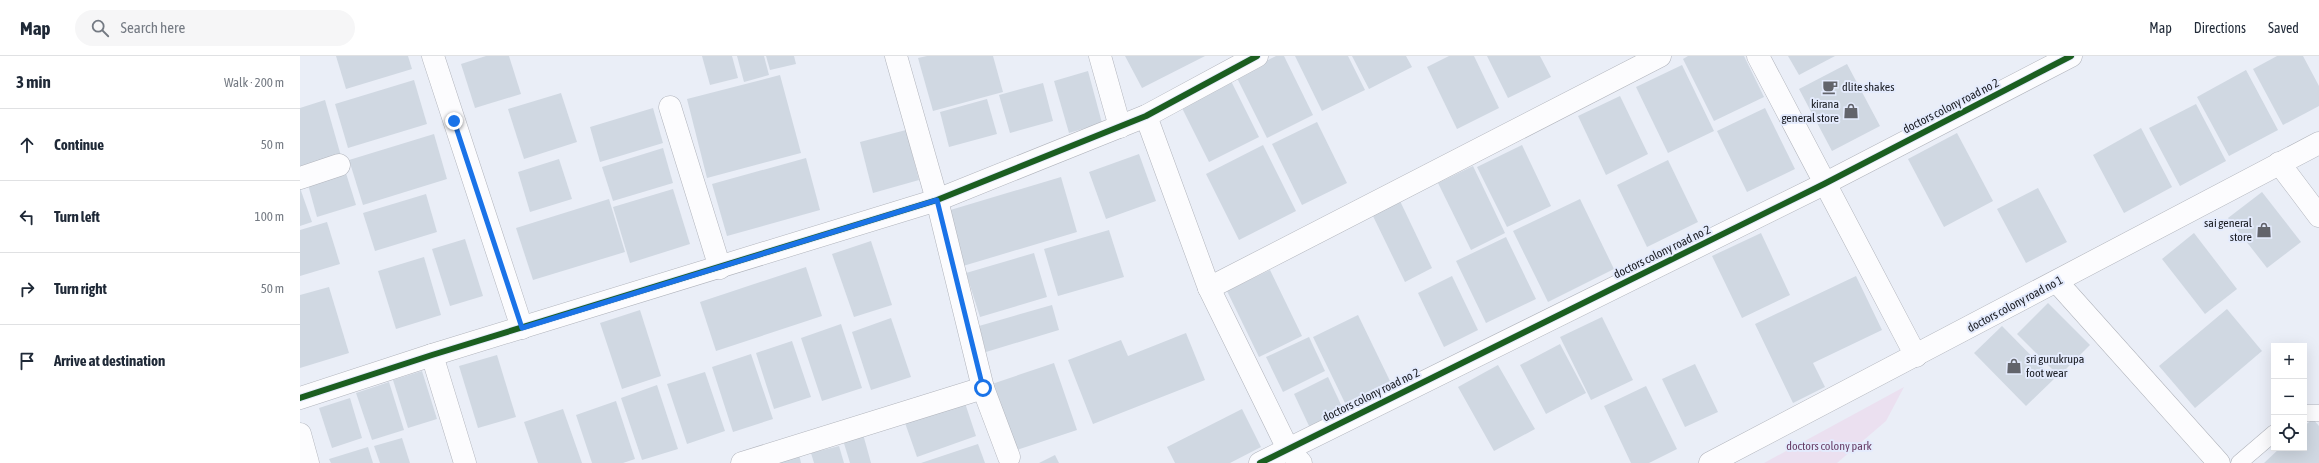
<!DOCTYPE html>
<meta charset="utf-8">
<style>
body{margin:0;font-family:"Asap Condensed",sans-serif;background:#f6f6f7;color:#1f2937}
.controls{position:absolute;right:12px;bottom:12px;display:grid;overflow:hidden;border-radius:0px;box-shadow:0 4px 16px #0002}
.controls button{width:36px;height:36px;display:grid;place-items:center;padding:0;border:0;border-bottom:1px solid #e0e1e3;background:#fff;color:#1f2937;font:20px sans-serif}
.stop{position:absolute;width:12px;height:12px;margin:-9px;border:3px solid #1a73e8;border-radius:50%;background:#fff}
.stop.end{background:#1a73e8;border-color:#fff;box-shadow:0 1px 4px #0008}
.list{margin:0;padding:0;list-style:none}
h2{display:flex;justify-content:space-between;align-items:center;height:52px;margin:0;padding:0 16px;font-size:17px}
h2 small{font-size:13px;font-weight:400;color:#747a83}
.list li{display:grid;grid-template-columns:26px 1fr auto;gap:12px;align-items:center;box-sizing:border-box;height:72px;padding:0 16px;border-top:1px solid #e0e1e3}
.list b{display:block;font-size:15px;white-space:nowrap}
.list em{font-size:13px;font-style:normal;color:#747a83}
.icon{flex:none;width:22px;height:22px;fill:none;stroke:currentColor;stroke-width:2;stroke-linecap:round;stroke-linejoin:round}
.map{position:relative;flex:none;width:2019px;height:407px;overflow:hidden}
header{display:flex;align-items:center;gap:24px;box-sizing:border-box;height:56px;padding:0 20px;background:#fff;border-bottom:1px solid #e0e1e3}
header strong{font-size:19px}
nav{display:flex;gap:22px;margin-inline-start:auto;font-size:14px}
.search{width:280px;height:36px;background:#f6f6f7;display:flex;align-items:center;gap:10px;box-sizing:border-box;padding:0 14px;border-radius:22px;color:#747a83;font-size:15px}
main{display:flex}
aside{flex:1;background:#fff}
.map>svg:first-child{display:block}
.green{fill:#ebe0f0}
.building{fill:#d0d8e2}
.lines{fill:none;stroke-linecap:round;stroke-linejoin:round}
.lane-casing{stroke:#b1b4bc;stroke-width:17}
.street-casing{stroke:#b1b4bc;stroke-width:23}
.lane{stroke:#fcfcfe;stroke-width:16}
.street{stroke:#fcfcfe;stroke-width:22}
.cycleway-casing{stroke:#e4ebfd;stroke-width:8}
.cycleway{stroke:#1b5e20;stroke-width:6}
.route{stroke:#1a73e8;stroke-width:5}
.labels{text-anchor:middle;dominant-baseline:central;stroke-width:4;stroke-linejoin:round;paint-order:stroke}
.poi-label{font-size:12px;fill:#181a20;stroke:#e4ebfd;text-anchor:start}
.street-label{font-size:12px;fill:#181a20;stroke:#e4ebfd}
.park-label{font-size:12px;fill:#683e67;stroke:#e4ebfd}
</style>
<header>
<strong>Map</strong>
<div class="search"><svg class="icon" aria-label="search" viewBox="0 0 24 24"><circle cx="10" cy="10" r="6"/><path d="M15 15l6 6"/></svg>Search here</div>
<nav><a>Map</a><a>Directions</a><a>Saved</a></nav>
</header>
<main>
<aside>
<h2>3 min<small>Walk · 200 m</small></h2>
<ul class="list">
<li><svg class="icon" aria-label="ahead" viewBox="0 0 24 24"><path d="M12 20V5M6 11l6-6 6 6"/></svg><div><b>Continue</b></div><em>50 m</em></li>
<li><svg class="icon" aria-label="left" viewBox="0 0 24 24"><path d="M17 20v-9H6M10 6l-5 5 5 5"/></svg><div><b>Turn left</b></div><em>100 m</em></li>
<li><svg class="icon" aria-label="right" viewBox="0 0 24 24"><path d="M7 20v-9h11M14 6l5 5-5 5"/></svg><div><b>Turn right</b></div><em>50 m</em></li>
<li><svg class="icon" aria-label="arrive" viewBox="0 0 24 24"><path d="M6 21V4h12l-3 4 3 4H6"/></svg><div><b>Arrive at destination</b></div></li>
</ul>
</aside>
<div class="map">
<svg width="2019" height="407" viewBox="0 0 2019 407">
<rect width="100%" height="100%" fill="#eaeef7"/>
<path class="green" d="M1604,331L1586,365L1537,407H1464Z"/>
<g class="building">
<path d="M36,0H108L112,13L46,33Z"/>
<path d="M186,0H209L221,38L175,52L161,8Z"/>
<path d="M402,0H432L438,22L410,29Z"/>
<path d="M437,0H464L469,19L444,26Z"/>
<path d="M466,0H494L496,8L470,14Z"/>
<path d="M627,0H693L703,36L633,55L618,2Z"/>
<path d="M825,0H905L842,32Z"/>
<path d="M976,0H984L1013,59L967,82L936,20Z"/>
<path d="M995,0H1048L1065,34L1022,55Z"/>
<path d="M1052,0H1106L1112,11L1069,33Z"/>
<path d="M1149,0H1174L1199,52L1157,73L1127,11Z"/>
<path d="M1187,0H1240L1251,21L1208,42Z"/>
<path d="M1388,0H1444L1464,41L1414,65L1383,3Z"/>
<path d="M1488,0H1535L1499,19Z"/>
<path d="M1977,0H2003L2019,30V50L1983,69L1953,13Z"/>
<path d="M1547,8L1580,70L1532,95L1499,33Z"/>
<path d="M1382,9L1414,75L1368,97L1336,31Z"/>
<path d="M1946,14L1978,74L1929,100L1897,41Z"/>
<path d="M788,15L802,67L769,77L754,25Z"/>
<path d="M480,19L501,97L407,122L387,43Z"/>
<path d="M114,24L127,68L48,92L35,48Z"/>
<path d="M931,25L959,81L909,106L881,50Z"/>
<path d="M743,27L753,65L710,77L699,39Z"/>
<path d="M261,37L277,86L224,103L208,53Z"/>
<path d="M1320,40L1348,98L1306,119L1278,60Z"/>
<path d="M687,43L697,78L649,91L640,56Z"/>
<path d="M25,44L41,100L0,112V52Z"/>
<path d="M1896,48L1926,105L1880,130L1849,72Z"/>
<path d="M353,52L363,87L300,106L290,71Z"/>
<path d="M1465,52L1495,113L1447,136L1417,75Z"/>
<path d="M1017,66L1047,127L1002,149L972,88Z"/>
<path d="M1841,72L1872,131L1824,157L1793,99Z"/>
<path d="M606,74L619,124L573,137L560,86Z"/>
<path d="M1657,77L1693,145L1644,171L1608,103Z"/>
<path d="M134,78L147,123L63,149L49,104Z"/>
<path d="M963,89L996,155L939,184L906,118Z"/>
<path d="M1222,89L1251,150L1207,171L1177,111Z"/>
<path d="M363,92L373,127L313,145L302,111Z"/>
<path d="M839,98L856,145L806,163L789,116Z"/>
<path d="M506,102L520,154L427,180L412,128Z"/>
<path d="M259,103L272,143L230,156L218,116Z"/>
<path d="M1368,104L1398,166L1347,191L1317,129Z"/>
<path d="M1173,110L1205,177L1171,194L1138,127Z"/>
<path d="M45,114L56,149L17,161L7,125Z"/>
<path d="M761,121L777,176L663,210L647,155Z"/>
<path d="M0,132L12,166L0,170Z"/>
<path d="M1738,132L1767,186L1726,207L1697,153Z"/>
<path d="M373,133L390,188L330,207L313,151Z"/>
<path d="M1962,136L2001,186L1967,212L1928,162Z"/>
<path d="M126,138L137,176L75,195L63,157Z"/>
<path d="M309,143L325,196L233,224L216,172Z"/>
<path d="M1280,143L1314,213L1248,246L1213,175Z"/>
<path d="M1100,145L1132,212L1105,226L1072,158Z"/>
<path d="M27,166L40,208L0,220V174Z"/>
<path d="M809,174L824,221L758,240L744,193Z"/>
<path d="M1461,177L1490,239L1442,262L1412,200Z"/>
<path d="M1894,177L1937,233L1905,258L1862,203Z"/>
<path d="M1206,181L1236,243L1186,267L1156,205Z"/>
<path d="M165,183L183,240L150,250L132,193Z"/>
<path d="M571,185L592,249L554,261L532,198Z"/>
<path d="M734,197L747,241L680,261L666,217Z"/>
<path d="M124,201L141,259L96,273L78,215Z"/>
<path d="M506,211L522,260L416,295L400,246Z"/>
<path d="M970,214L1002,280L959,301L927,235Z"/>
<path d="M1152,220L1178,274L1144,291L1118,237Z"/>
<path d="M1556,220L1582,274L1513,307L1525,331L1493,347L1455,268Z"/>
<path d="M29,231L49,297L0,312V239Z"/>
<path d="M1748,247L1790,289L1759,320L1717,278Z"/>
<path d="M752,249L759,274L686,296L679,270Z"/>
<path d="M1927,253L1962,295L1895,352L1859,310Z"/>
<path d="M340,254L361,320L322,333L300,267Z"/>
<path d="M1058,259L1090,325L1045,347L1013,281Z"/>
<path d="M1302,261L1333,324L1291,344L1260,281Z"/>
<path d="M591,262L611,321L571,334L552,276Z"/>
<path d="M541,268L562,332L522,345L501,282Z"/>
<path d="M1702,270L1754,323L1726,350L1674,297Z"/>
<path d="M886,277L905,324L793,368L768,304L821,284L828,300Z"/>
<path d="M1009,281L1025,315L983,336L966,301Z"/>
<path d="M492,285L511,341L474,353L456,297Z"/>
<path d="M1260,288L1286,337L1246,358L1220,309Z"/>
<path d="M451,298L473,363L433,376L412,311Z"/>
<path d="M197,299L216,361L178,372L159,310Z"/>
<path d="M754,307L777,374L714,395L692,328Z"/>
<path d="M1395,308L1418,356L1385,371L1362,323Z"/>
<path d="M1198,309L1235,373L1194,395L1158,331Z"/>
<path d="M122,315L137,363L108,372L93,324Z"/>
<path d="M405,316L425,375L387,388L367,328Z"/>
<path d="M1028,321L1044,355L1010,372L994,338Z"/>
<path d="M89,326L104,374L72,384L56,337Z"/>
<path d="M357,329L378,393L342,404L321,342Z"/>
<path d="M1346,330L1377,393L1349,407H1331L1304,350Z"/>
<path d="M50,342L62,382L32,392L19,352Z"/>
<path d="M664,344L676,380L617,401L604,364Z"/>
<path d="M316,345L335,403L323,407H292L276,359Z"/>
<path d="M263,353L282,407H238L224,366Z"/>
<path d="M942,353L961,391L930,407H875L867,391Z"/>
<path d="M2013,363L2019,370V407H1964L1980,392H2004V370Z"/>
<path d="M563,378L571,407H550L543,384Z"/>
<path d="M102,382L110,407H80L74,390Z"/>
<path d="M678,388L685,407H621Z"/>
<path d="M539,390L544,407H514L511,397Z"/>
<path d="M68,391L73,407H31L29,403Z"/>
<path d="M499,398L501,407H469Z"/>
<path d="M755,399L759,407H739Z"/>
</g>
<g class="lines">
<defs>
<g id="lane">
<path d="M2004,357H2019"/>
<path d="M1939,407L1974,377"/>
</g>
<g id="street">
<path d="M133,0L222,272"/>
<path d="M800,0L820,71"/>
<path d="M1458,0L1616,300"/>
<path d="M370,51L420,212"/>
<path d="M846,60L909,232L988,393L1001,407"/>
<path d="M1979,107L2019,160"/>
<path d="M0,122L39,109"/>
<path d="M1757,226L1919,407"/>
<path d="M909,232L1360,0"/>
<path d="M132,299L165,407"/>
<path d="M683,332L709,401"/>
<path d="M0,342L132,299L637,144L846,60L957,0"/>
<path d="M0,378L8,407"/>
<path d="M442,407L683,332L637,144L596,0"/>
<path d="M960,407L1524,128L1771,0"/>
<path d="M1410,407L2019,87"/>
</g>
</defs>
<use href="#lane" class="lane-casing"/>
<use href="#street" class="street-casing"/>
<use href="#lane" class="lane"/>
<use href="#street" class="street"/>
<defs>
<g id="cycleway">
<path d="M0,342L132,299L637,144L846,60L957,0"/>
<path d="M960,407L1524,128L1771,0"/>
</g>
</defs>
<use href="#cycleway" class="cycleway-casing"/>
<use href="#cycleway" class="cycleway"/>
</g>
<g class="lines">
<path class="route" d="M154,65L222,272L637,144L683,332"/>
</g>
<defs>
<symbol id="cafe-bare" viewBox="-9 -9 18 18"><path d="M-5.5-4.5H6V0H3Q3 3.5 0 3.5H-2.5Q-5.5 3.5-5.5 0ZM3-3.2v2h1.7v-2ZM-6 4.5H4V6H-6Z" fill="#62646b" stroke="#e4ebfd" stroke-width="2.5" paint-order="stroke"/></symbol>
<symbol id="shop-bare" viewBox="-9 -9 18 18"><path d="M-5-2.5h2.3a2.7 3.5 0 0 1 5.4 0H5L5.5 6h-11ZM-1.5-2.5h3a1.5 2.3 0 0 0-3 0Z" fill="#62646b" stroke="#e4ebfd" stroke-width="2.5" paint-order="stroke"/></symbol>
</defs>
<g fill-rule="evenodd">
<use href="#cafe-bare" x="1519" y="20" width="22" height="22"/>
<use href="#shop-bare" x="1540" y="44" width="22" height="22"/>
<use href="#shop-bare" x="1953" y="163" width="22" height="22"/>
<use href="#shop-bare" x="1703" y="299" width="22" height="22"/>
</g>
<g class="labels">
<g class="poi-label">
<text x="1542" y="31">dlite shakes</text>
<text x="1539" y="48" text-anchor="end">kirana<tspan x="1539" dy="14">general store</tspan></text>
<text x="1952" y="167" text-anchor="end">sai general<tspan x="1952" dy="14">store</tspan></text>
<text x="1726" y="303">sri gurukrupa<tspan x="1726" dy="14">foot wear</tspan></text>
</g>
<g class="street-label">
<text transform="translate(1651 50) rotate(-27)">doctors colony road no 2</text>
<text transform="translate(1362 196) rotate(-26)">doctors colony road no 2</text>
<text transform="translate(1715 248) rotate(-28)">doctors colony road no 1</text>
<text transform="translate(1071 339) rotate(-26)">doctors colony road no 2</text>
</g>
<g class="park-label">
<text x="1529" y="390">doctors colony park</text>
</g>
</g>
</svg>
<div class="controls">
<button>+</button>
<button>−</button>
<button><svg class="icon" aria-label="locate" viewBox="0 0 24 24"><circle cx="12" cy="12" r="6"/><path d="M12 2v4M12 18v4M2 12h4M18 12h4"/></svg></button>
</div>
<div class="stop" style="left:683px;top:332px"></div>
<div class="stop end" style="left:154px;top:65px"></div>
</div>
</main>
